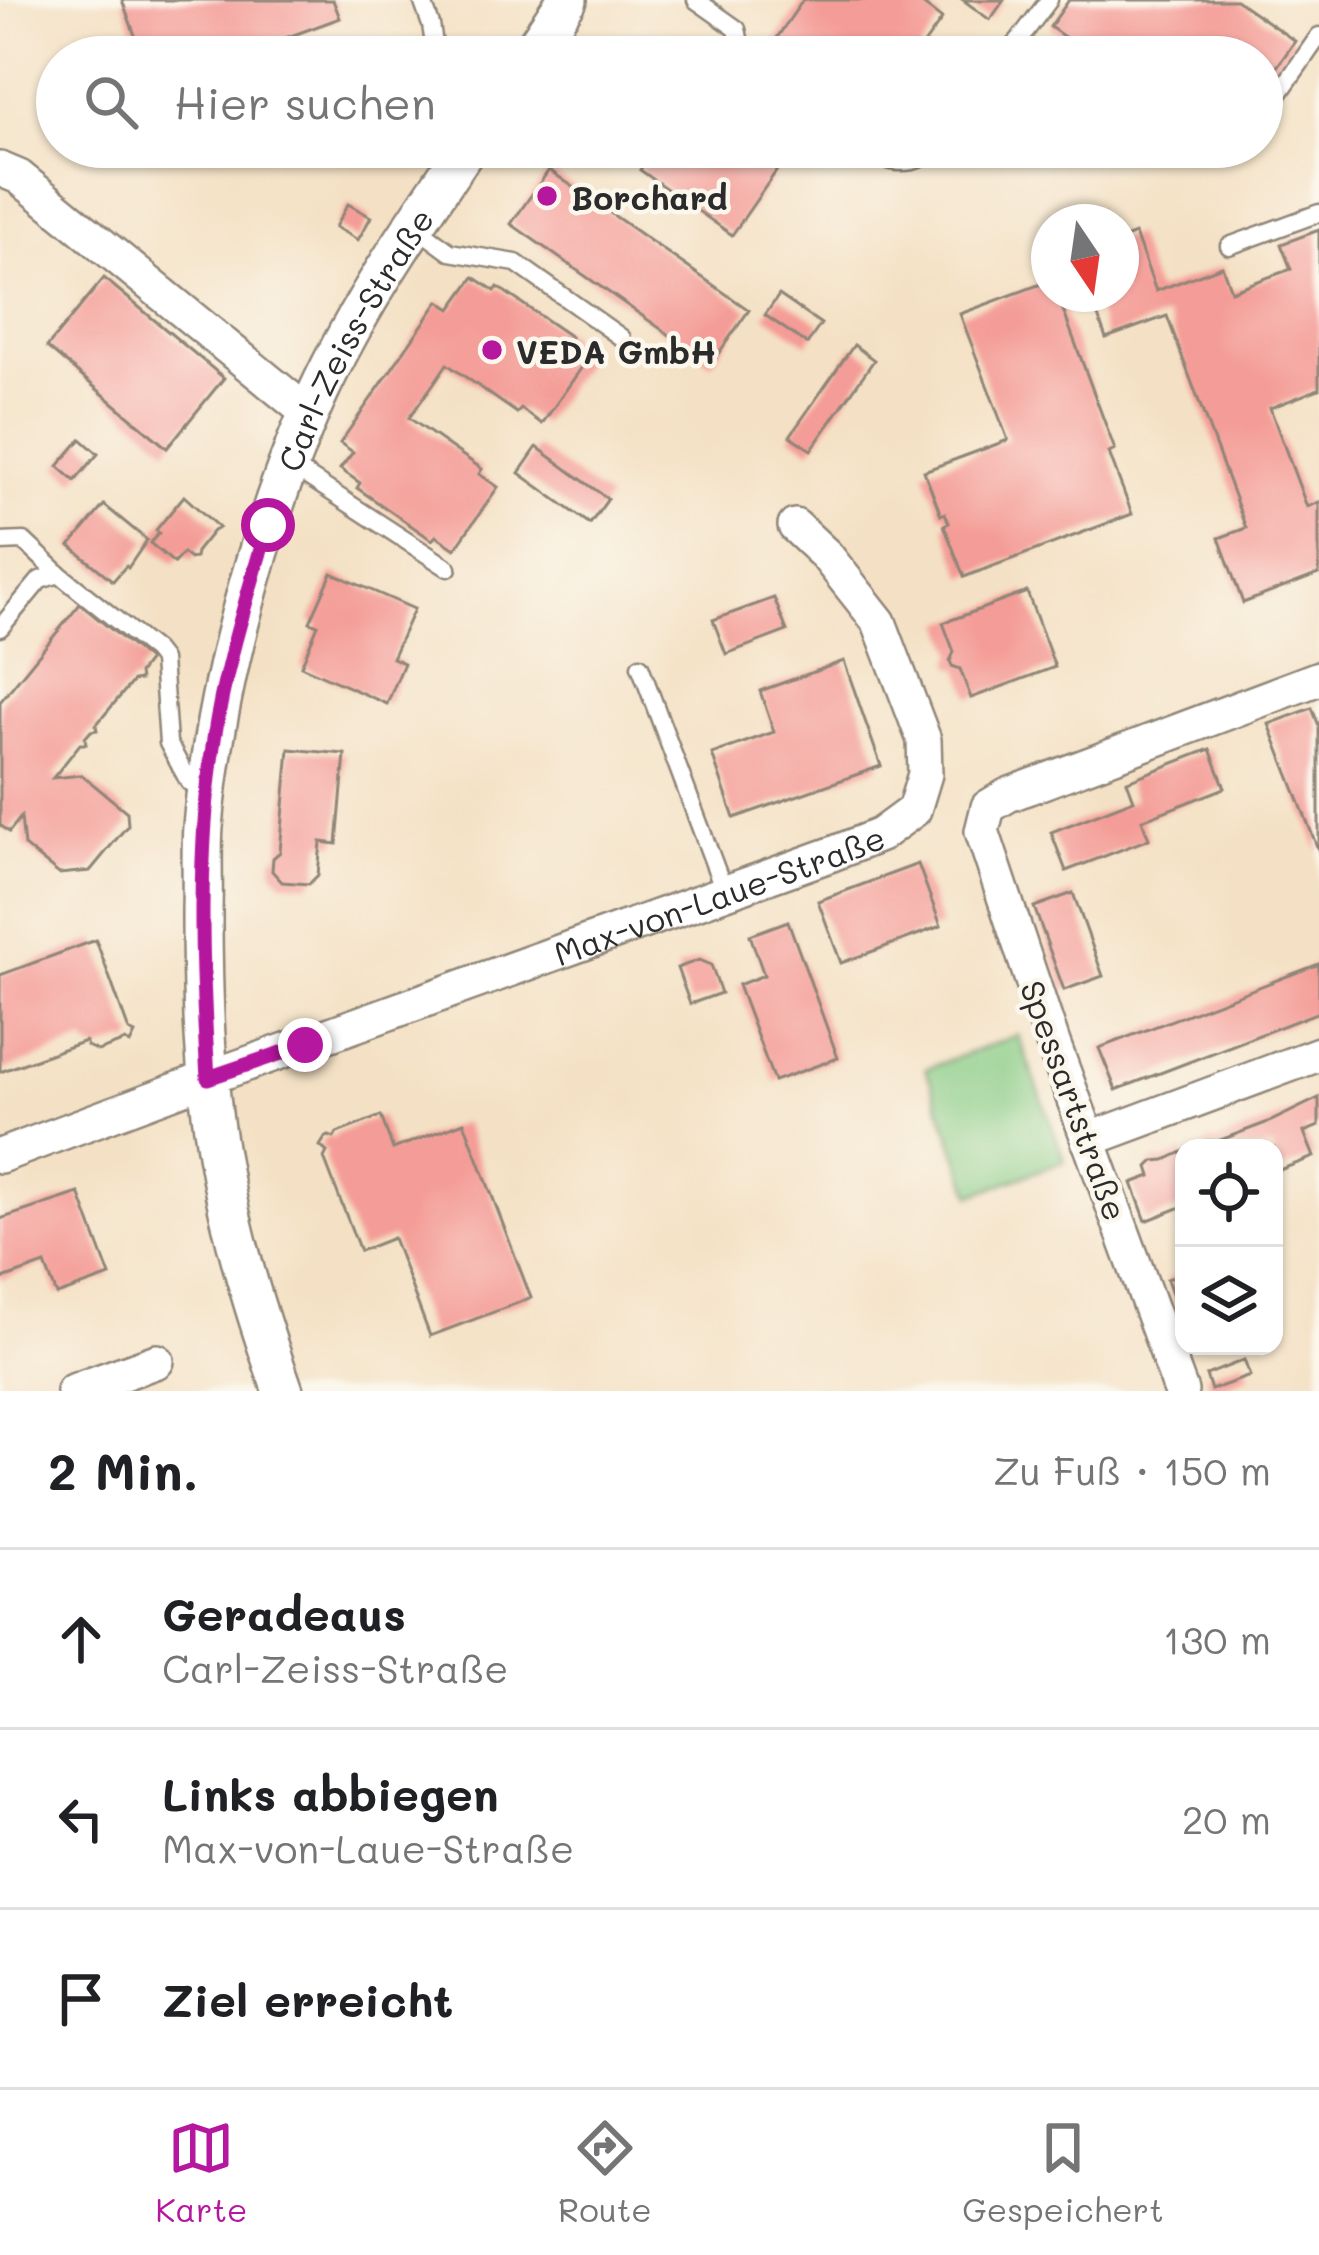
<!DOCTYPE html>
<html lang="de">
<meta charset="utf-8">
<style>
body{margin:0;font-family:Mali,sans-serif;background:#f2f2f2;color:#202124}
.controls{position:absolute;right:36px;bottom:36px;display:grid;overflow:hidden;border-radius:24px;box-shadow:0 3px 9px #0004}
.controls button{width:108px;height:108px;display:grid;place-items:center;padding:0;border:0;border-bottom:3px solid #e0e0e0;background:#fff;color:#202124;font:60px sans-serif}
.compass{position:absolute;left:1031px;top:204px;width:108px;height:108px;border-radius:50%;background:#fff;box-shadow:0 3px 9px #0004;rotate:167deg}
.stop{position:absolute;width:36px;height:36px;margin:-27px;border:9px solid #b5179e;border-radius:50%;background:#fff}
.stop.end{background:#b5179e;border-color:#fff;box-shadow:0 3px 12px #0008}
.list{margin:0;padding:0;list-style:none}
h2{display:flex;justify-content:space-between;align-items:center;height:156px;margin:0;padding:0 48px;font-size:51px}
h2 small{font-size:39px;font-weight:400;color:#757577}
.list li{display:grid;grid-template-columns:78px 1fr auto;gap:36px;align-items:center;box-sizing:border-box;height:180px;padding:0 48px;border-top:3px solid #e0e0e0}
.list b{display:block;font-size:45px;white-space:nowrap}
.list p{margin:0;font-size:39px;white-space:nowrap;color:#757577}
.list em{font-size:39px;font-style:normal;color:#757577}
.icon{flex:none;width:66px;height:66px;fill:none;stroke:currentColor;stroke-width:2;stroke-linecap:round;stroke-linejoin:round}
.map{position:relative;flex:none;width:1319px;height:1391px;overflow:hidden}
.search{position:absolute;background:#fff;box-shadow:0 3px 9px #0004;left:36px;right:36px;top:36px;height:132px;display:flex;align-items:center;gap:30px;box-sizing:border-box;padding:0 42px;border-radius:66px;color:#757577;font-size:45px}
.sheet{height:696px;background:#fff}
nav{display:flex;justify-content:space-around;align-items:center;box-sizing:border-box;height:168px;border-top:3px solid #e0e0e0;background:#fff;font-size:33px;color:#757577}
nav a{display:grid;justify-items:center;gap:6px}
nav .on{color:#b5179e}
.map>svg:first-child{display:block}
.green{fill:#87cb84;stroke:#597b58;stroke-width:3}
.building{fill:#f49c97}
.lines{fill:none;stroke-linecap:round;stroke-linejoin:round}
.service-casing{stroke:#908678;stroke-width:21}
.minor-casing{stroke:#908678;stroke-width:38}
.tertiary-casing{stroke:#908678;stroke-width:44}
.service{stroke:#fff;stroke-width:16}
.minor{stroke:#fff;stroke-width:33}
.tertiary{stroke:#fff;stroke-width:39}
.route{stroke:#b5179e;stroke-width:15}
.poi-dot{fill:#b5179e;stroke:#fbf7ec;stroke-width:4.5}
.labels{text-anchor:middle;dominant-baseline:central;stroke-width:9;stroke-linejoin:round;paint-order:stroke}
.poi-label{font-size:33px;font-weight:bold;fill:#2b2b2b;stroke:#fbf7ec;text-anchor:start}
.street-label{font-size:33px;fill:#2b2b2b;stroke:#fbf7ec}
</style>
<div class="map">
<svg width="1319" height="1391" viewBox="0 0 1319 1391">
<rect width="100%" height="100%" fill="#fbf7ec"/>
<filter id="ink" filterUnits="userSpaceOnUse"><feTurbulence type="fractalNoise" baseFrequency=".00833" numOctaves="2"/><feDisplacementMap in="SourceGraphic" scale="24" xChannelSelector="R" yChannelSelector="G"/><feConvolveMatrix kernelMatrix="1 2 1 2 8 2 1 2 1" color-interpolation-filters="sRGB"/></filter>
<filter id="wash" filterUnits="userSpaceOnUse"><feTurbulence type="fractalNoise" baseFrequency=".004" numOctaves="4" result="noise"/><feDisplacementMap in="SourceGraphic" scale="48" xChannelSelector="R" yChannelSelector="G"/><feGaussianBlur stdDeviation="2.7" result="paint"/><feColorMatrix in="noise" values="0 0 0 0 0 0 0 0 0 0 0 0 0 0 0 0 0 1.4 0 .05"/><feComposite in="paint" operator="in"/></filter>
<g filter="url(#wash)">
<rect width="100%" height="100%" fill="#f4e1c5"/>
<path class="green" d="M1018,1035L1065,1161L972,1195L926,1069Z"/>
<g id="blocks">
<g class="building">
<path d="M122,0H333L340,18L233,57H143Z"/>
<path d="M803,0H917L942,19L915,57H788L772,45Z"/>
<path d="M963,0H1004L990,20Z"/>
<path d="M1069,0H1236L1295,41L1262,88V57H1147L1151,51L1133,38L1120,57H1093L1050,27Z"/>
<path d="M656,147L674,160L683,147H793L732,235L640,170Z"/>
<path d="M549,170L749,310L711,364L511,224Z"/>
<path d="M348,204L371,217L358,240L335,227Z"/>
<path d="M1319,230V389L1270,408L1307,507L1319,502V574L1243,603L1219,538L1246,528L1167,316L1106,338L1090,294H1121V239L1135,234L1156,291L1222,266L1231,291L1291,269L1281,244Z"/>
<path d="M474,277L495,291L498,287L571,337L568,342L589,357L542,424L521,409L517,413L447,364L434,383L409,418L482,469L479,474L498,487L455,549L436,536L432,540L357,488L360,483L340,469L353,452L340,443L439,301L451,309Z"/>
<path d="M104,278L224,378L167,448L47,347Z"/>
<path d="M1049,281V294H1057L1115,450L1109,453L1132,514L964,577L944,525L949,523L945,513L941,515L924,471L1008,440L960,314Z"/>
<path d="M779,295L821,324L807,344L765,315Z"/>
<path d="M854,345L874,360L811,450L790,436Z"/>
<path d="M81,439L98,454L75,481L58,466Z"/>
<path d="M537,447L608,499L590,524L519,473Z"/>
<path d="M184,496L219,528L213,531L196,552L195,558L190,559L183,553L174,563L150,543L159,533L156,530Z"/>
<path d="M104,505L147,540L128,568L126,566L113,581L70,546Z"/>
<path d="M332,573L414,609L392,658L404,663L387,704L301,666L318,625L310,622Z"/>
<path d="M1027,592L1055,667L971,698L960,669L952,666L950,661L954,652L943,623Z"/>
<path d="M774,598L787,631L726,654L713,620Z"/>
<path d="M80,604L149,660L139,673L140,680L133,681L96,725L97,730L91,731L85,738L86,744H80L53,778L82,775L127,812L128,825L90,871L59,874L24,846L21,817L9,832L0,825V702Z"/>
<path d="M844,661L881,766L734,818L712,754L774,732L760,691Z"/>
<path d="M1312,708L1319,726V852L1269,724Z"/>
<path d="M289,749L345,754L337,844L321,842L318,875L309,884L282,882L272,871L273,858L280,852Z"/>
<path d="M1210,749L1225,788L1142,820L1149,839L1066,871L1051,832L1134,800L1127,781Z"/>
<path d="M918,864L941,926L841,963L818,901Z"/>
<path d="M1073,893L1103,976L1064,990L1034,907Z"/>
<path d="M788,921L838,1058L774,1081L738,985L764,975L750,935Z"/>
<path d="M96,940L129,1031L135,1034L130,1044L125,1041L98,1051L87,1046L85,1041L0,1072V975Z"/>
<path d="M699,960L711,965L721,993L690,1004L677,968Z"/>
<path d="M1319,964V1012L1116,1090L1099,1048Z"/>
<path d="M1319,1098V1126L1304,1132L1314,1157L1274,1172V1148H1204L1207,1141H1218L1271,1121Z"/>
<path d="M381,1116L393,1149L464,1122L531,1298L430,1336L393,1238L360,1251L324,1158L327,1152L320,1146L325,1138L329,1136L334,1138L337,1133Z"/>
<path d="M1184,1151V1206L1146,1221L1132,1183L1151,1176L1148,1167L1154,1161L1165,1160Z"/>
<path d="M79,1193L110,1276L57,1295L45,1264L0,1280V1219Z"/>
<path d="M1184,1273V1306L1177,1307L1167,1279Z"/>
<path d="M1244,1360L1250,1376L1211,1390L1206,1375Z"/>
</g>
</g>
</g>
<g filter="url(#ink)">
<use href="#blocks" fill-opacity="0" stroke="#908678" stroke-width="3"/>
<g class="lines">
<defs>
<g id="service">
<path d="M422,0L431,25L436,57"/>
<path d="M696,0L737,29L743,57"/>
<path d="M1006,57L1049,0"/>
<path d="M1262,118L1319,36"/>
<path d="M861,147C887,165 914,169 938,147"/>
<path d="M1204,150L1210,147"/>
<path d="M416,227L450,252L516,263L622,338"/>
<path d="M1229,246L1319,213"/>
<path d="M290,465L448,568"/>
<path d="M0,542L24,541L59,574"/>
<path d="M0,628L40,580L59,574L155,651L162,660L168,743L189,782L207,790"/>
<path d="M640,666L725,893"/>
</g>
<g id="minor">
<path d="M0,169L19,177L309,414"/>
<path d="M1088,1140L1319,1054"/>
<path id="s1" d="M0,1156L208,1078L832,854L880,835L914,810L925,774L924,740L879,622L826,555L795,526"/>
<path d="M73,1391L157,1361"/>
<path d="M1181,1391L1053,1043L982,831L988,807L1008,795L1319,678"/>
</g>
<g id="tertiary">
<path d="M529,57L567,0"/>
<path id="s2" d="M283,1391C256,1314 231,1234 218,1154C204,1073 202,991 202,909C203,882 201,854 203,827C214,694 257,535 309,413C350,318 409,232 467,147"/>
</g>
</defs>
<use href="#service" class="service-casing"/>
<use href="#minor" class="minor-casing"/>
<use href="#tertiary" class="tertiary-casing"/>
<use href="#service" class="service"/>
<use href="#minor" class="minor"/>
<use href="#tertiary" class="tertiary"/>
</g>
</g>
<g class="lines" filter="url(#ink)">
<path class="route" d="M268,525C248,595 225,666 214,739C197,851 201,965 208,1078L305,1045"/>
</g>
<g class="poi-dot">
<circle cx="547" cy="196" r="12"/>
<circle cx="492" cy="350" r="12"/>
</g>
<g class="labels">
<g class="poi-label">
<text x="571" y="196">Borchard</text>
<text x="516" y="350">VEDA GmbH</text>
</g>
<g class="street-label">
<text stroke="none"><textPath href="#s2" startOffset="1089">Carl-Zeiss-Straße</textPath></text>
<text stroke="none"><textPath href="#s1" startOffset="765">Max-von-Laue-Straße</textPath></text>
<text transform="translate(1075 1100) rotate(70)">Spessartstraße</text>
</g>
</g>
</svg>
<div class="controls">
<button><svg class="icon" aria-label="locate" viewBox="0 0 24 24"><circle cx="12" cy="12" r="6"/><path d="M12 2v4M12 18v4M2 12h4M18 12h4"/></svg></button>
<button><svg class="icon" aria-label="layers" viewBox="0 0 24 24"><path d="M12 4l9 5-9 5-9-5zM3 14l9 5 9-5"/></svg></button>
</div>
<svg class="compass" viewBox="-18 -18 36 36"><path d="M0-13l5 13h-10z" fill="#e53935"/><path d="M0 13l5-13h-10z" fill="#757577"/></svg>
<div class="stop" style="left:268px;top:525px"></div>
<div class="stop end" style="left:305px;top:1045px"></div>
<div class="search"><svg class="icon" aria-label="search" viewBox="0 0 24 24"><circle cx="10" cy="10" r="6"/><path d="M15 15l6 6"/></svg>Hier suchen</div>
</div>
<section class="sheet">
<h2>2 Min.<small>Zu Fuß · 150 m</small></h2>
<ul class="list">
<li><svg class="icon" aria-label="ahead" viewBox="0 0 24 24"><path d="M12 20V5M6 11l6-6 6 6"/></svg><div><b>Geradeaus</b><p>Carl-Zeiss-Straße</p></div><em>130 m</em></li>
<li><svg class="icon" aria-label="left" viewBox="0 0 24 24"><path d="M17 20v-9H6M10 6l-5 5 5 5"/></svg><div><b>Links abbiegen</b><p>Max-von-Laue-Straße</p></div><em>20 m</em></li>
<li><svg class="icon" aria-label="arrive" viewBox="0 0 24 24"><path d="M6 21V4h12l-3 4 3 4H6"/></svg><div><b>Ziel erreicht</b></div></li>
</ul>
</section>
<nav>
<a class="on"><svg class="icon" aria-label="map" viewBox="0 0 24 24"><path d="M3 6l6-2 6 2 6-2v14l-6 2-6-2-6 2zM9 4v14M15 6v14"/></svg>Karte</a>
<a><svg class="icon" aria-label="directions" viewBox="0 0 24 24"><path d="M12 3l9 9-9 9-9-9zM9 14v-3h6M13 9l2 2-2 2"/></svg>Route</a>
<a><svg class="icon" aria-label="saved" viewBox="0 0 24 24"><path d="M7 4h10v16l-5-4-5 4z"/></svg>Gespeichert</a>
</nav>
